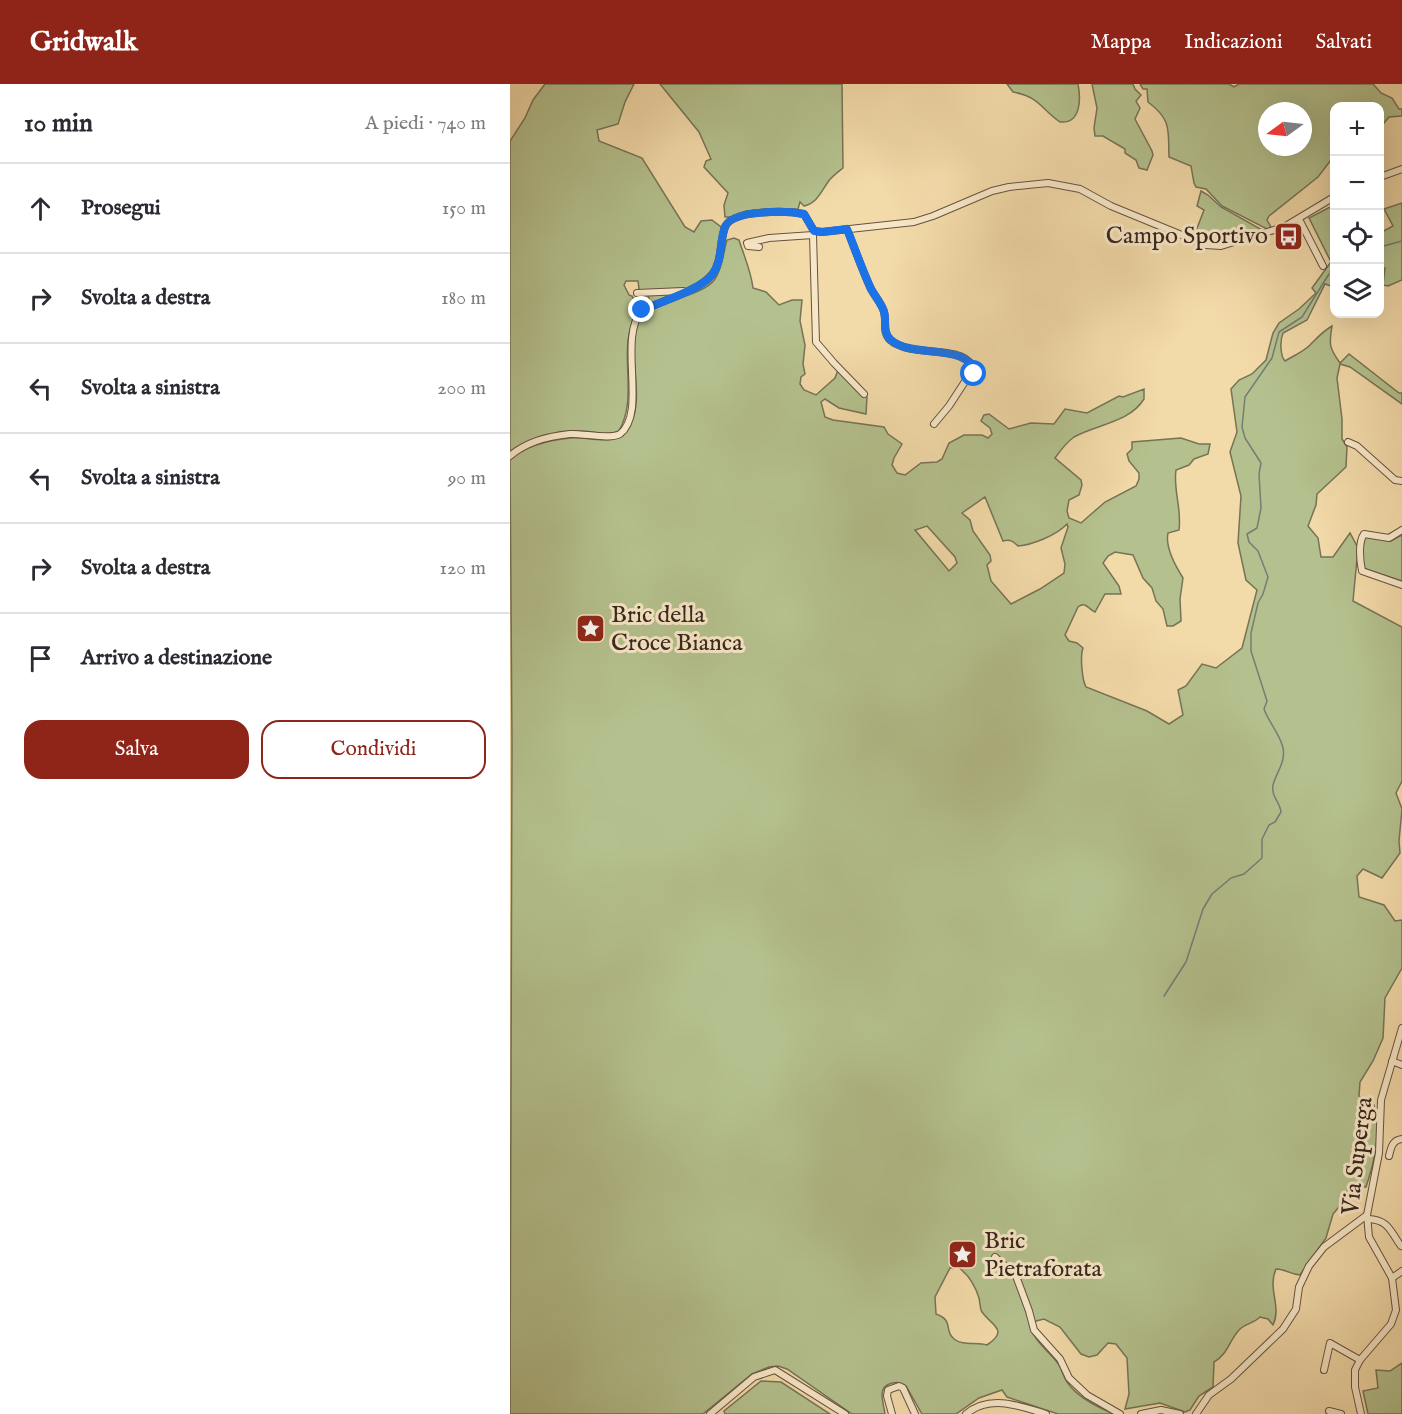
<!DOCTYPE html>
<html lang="it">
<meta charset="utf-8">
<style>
body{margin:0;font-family:"IM FELL English",serif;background:#f7f7f7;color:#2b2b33}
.controls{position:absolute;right:18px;top:18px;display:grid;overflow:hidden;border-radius:12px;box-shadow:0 6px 24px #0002}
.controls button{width:54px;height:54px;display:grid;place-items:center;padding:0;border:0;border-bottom:2px solid #e1e1e2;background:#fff;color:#2b2b33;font:30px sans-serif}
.compass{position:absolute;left:748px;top:18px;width:54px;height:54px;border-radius:50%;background:#fff;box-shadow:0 6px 24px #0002;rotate:255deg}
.stop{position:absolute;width:18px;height:18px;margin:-14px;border:4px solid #1a73e8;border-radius:50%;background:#fff}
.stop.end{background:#1a73e8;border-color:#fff;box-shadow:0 2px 6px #0008}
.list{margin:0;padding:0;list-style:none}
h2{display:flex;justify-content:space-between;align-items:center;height:78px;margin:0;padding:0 24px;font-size:26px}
h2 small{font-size:20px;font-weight:400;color:#7c7c81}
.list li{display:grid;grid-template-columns:39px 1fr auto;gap:18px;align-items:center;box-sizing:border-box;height:90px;padding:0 24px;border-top:2px solid #e1e1e2}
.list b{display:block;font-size:22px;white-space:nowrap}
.list em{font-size:20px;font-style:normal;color:#7c7c81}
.actions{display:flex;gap:12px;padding:18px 24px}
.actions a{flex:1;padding:14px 0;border:2px solid #8f2418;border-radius:18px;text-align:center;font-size:21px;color:#8f2418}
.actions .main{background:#8f2418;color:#fff}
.icon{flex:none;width:33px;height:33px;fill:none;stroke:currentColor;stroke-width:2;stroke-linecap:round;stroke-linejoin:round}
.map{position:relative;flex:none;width:892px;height:1330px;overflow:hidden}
header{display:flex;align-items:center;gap:36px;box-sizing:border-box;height:84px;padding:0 30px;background:#8f2418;color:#fff}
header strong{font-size:28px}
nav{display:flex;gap:33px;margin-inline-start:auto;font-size:21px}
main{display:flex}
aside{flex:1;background:#fff}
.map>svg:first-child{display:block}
.green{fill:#b4c18e;stroke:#767356;stroke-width:1.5;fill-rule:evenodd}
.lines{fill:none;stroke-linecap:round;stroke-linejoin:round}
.stream{stroke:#757d76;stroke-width:1.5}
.minor-casing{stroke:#675240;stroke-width:8}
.minor{stroke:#f7e7c7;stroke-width:6}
.route{stroke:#1a73e8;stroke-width:8}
.labels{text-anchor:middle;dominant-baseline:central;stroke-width:6;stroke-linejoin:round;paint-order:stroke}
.poi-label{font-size:24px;fill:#38251d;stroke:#f7e7c7;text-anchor:start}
.street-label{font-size:24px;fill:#38251d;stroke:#f7e7c7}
</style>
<header>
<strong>Gridwalk</strong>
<nav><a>Mappa</a><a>Indicazioni</a><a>Salvati</a></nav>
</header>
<main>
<aside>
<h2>10 min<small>A piedi · 740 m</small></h2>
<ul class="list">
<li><svg class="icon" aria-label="ahead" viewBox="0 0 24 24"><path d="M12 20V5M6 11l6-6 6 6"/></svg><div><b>Prosegui</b></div><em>150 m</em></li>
<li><svg class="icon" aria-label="right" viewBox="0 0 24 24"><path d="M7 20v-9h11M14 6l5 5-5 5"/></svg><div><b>Svolta a destra</b></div><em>180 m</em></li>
<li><svg class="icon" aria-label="left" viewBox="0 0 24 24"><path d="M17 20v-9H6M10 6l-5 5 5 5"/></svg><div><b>Svolta a sinistra</b></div><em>200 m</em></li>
<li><svg class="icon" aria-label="left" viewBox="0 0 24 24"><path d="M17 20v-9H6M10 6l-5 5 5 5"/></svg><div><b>Svolta a sinistra</b></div><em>90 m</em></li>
<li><svg class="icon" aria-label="right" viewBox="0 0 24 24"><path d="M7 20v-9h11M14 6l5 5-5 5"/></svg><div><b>Svolta a destra</b></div><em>120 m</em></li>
<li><svg class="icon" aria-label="arrive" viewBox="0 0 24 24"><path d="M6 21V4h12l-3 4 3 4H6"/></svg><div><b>Arrivo a destinazione</b></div></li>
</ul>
<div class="actions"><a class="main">Salva</a><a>Condividi</a></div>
</aside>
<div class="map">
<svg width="892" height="1330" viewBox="0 0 892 1330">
<rect width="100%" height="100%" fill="#f3daa9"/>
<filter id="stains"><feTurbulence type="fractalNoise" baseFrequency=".00333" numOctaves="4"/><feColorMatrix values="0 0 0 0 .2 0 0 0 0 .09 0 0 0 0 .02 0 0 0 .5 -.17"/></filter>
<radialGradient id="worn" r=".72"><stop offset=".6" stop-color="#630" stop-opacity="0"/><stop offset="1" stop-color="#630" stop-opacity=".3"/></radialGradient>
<g class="green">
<path d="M35,0H124L115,18L108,40L87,46L89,57L132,74L175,143L184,148L191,137L202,136L211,143C218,194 179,204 141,219L137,210L129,205L128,197H116L114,201L119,211L122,212L130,226C103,259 131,309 109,347C95,353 82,346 67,347C47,348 16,354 0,368V57L15,34L23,16Z"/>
<path d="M150,0H332L333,84C328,88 321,93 318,98C311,108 307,119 294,122L290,118L288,125L236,127L221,133H215L214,121L218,109L194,83L196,77L201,75L189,48Z"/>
<path d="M497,0H568C571,15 571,40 550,38C530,24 530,13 503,8Z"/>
<path d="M582,0H623L625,5L631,11L626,17L630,24L625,35L642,67L643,71L637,86L629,84L626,76L615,69V65L593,52H585L584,44L587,24Z"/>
<path d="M630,0H719L724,3L729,0H863L871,9L882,14L889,25H892V32L879,33L870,44V22H824V72L808,93L759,132L757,136L761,143L757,145L712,122L696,105L686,103L684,99L681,82L659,73C658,46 662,36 638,18L637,5H633ZM757,27H793V63H757Z"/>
<path d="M691,107L698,111L711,123L754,147C725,156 714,164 684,152L694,126L687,122Z"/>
<path d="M892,119V196L878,202L873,201L875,184H870V149L883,142L874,125Z"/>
<path d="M824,121V203L815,200L797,236L773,249C770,256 770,272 775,277C783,272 793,268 800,261C808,253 812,248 822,242C819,260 819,264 830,279L839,270L889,309H892V320L840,283L830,280L827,294L832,335V355L837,363L836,383L807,410L806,421L798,442L808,454L811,473H823L840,449L848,464L843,517L892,543V697L886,709L892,725L889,757L890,769L872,794L853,785L847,792L849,813L874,821L885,837L892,836V884L875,914L873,954L863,977L850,998L849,1012L856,1018L864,1021C873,1046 864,1079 856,1103L847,1101L839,1102L833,1118L823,1130L816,1154L790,1191C780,1190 775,1185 766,1185C757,1204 772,1223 763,1241L758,1235L750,1233C743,1240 734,1240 729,1246C719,1257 718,1270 704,1278L703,1303L689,1312L680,1326L675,1328L650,1319L615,1325L619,1310L617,1274L606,1260L598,1259L587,1271L579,1273L571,1270L550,1243L534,1235L526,1237L520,1243C525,1257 536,1265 546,1277C552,1283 552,1291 557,1298C567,1313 587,1323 604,1330H548L497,1313L492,1306L469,1314L446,1330H412L396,1302C388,1296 373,1298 372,1310C372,1316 374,1324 375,1330H342L277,1285L268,1282L259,1283L242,1290L193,1330H0L2,659L0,375C16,362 40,356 60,354C77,352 103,363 116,347C140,319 113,263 129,235C140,216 192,214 205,195C213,183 213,169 217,156L224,154L229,156C234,172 241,187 243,204L256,208L269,221L282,216H292L290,237L295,261L293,280L295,290L291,293L290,300L294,306L306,311L325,294L328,286L357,313L356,330L329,324L315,315L311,318L315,333L323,336L374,343L378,350L392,360L384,374L382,381L387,389L395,391L411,379L427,378L432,375L439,359L454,351H472L478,354L482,350L480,344L471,337L474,331L479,330L499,345L521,339L544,340L555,325L577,329L609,312L613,313L634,305V315C619,339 587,340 564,353C557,358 550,367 545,374L571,396L572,401L569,411L559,416L557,427L559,434L571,439L595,418L626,402L629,395V389L619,377L617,370L622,365V358L671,354L689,360H700L698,370L684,375L679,381L666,386C663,406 672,425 669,446L658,449C655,463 666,483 673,494L670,515L671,537L663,542H657L653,525L646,517L642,504L633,494L623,471L605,468L598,472L593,479L609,502L611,510H595L585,528C578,525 576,517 568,523L555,551L559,557L567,559L573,564C570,572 572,596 576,603L637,627L659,640L673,631L668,606L676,602L692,580L706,584L732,564L747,506L736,496L728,459L731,412L720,368L727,348L721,305L729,296L742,290L756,276L763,249L769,239L789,225L806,209L802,204L821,178L799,134ZM475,413L493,457C500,455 503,457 508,462C522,461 547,451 557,440L558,443L551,464L555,480L554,489L530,505L501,520L481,497L477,481L481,477L480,471L463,447L460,436L452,429ZM417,442L445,473L447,479L439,487L405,446ZM448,1183C459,1191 465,1201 469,1214C470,1218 470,1225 472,1228C481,1241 500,1246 477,1261C467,1258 452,1262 444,1255C433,1246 445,1237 426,1230L425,1213L440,1184Z"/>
<path d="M892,451V497L853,484V460L855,453L881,457Z"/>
<path d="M892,1279V1330H858L853,1307L868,1304L866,1286L880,1287Z"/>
<path d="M251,1297L271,1298L320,1330H215L214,1327Z"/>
</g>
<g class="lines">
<g class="stream">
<path d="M870,163L892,157"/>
<path d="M820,188L824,183"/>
<path d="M654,912L676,878L693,825L702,810L721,794L734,790L752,774V755L759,741L765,738L771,728C770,718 761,713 763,701C766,689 776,678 773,664C770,650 759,639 754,625L757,617L741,567V549L748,519L753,510L758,493L748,467L739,458L737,450L747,444L751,424L749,390L751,379L735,354L732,343L735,313L762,274L769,248L792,233L819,190"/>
</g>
<defs>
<g id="minor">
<path d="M870,93L892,85"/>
<path d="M789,135L813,182"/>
<path d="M337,145C345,165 352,186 361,205C365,212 370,218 373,225C378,235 371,247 380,256C401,274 447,260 462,281L463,293L456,296L439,322L424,340"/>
<path d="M304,147L303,151L306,258L324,279L354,310"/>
<path d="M249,163L238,162L237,159L259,154L303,151"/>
<path d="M127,209L173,207"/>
<path d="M838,358L847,362L885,396L892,397"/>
<path d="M0,372C16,358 39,352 60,350C72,349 101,356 110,350C138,328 107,255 132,226C150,218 190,206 202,191C213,176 209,159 215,143C222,125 278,127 294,130L304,147L312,148L404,138L423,132L482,107L499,103L538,99L570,105L601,122L696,161L711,162L774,143L824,113"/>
<path d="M892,446L879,454L854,450C848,458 850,477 852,487L892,501"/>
<path d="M882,977L892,981"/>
<path d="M879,1072C881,1064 882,1056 892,1055"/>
<path d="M858,1135C879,1136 880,1147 891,1162"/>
<path d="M485,1173L506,1192L519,1227L524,1246L550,1275L559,1294L577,1311L610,1330"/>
<path d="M882,1194L892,1187"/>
<path d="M814,1286L820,1259L850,1276"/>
<path d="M819,1327L831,1330"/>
<path d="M200,1330L244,1293L265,1286L335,1330"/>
<path d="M382,1330L377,1312L378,1306L389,1302L393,1304L405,1330"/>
<path d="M456,1330C480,1310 510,1322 536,1330"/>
<path d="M631,1330L651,1326L670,1330"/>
<path d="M686,1330L699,1311L721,1295L773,1245L786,1225L789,1203L799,1182L814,1163L857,1131"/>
<path d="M851,1330L845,1303V1286L850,1276L881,1240L886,1226L882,1194L859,1153L857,1131L869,1069L871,1016L892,944"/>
</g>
</defs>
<use href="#minor" class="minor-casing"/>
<use href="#minor" class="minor"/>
</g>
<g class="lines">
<path class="route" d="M132,226C150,218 190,206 202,191C213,176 209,159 215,143C222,125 278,127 294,130L304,147L312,148L337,145C345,165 352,185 361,205C365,212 370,218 373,225C378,235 371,247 381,256C402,275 461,258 464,290"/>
</g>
<defs>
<symbol id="bus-square" viewBox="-11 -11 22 22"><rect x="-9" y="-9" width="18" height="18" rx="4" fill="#8f2418" stroke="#f7e7c7"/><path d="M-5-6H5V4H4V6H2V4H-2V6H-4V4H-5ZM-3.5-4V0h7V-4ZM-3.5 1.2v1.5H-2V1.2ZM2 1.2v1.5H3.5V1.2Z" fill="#fff"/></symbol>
<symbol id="sight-square" viewBox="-11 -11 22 22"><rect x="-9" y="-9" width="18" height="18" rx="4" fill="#8f2418" stroke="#f7e7c7"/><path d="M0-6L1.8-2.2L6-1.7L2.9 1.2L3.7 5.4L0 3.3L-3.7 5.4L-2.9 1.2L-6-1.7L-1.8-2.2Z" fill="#fff"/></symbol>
</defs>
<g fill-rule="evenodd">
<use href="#bus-square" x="762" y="136" width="33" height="33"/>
<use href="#sight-square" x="64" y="528" width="33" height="33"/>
<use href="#sight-square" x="436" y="1154" width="33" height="33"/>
</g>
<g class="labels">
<g class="poi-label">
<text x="758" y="152" text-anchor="end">Campo Sportivo</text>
<text x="101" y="531">Bric della<tspan x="101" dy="28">Croce Bianca</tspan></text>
<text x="474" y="1157">Bric<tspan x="474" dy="28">Pietraforata</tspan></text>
</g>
<g class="street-label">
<text transform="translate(848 1072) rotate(-83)">Via Superga</text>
</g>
</g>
<rect width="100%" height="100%" filter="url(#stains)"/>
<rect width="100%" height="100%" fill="url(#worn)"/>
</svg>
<div class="controls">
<button>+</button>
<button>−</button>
<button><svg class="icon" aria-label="locate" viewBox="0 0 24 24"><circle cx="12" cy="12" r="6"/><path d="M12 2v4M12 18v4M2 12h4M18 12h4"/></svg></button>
<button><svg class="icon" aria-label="layers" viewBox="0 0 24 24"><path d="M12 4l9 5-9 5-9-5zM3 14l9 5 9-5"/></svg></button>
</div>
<svg class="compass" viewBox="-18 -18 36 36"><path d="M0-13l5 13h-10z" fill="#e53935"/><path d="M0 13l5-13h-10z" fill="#7c7c81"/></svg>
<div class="stop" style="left:464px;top:290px"></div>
<div class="stop end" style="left:132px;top:226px"></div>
</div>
</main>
